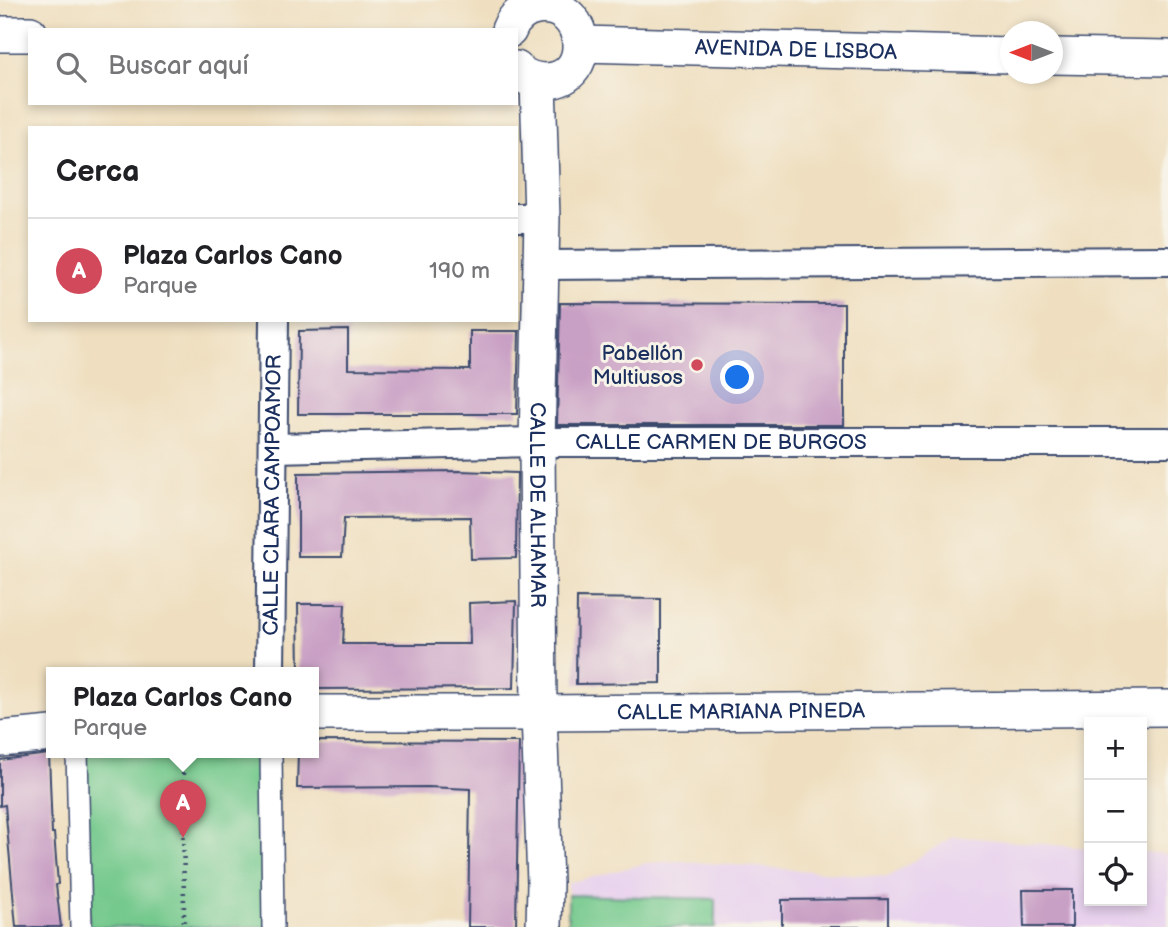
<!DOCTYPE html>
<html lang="es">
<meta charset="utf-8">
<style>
body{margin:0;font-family:"Balsamiq Sans",sans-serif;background:#f6f6f6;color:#202124}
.controls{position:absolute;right:21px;bottom:21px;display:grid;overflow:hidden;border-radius:0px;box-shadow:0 4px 10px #0003}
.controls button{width:63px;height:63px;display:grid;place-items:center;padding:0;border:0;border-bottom:2px solid #e0e0e0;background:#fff;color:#202124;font:35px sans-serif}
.compass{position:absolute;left:1000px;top:21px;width:63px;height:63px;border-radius:50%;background:#fff;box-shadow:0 4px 10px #0003;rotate:270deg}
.you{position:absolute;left:738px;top:378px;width:24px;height:24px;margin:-18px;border:5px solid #fff;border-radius:50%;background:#1a73e8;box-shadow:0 0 0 10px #1a73e833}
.badge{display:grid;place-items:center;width:46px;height:46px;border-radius:50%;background:#d1495b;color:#fff;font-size:23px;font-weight:700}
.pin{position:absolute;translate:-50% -58px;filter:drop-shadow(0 2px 4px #0008)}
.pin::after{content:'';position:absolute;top:37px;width:24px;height:21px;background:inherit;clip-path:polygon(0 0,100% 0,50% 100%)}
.popup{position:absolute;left:46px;top:667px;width:273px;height:91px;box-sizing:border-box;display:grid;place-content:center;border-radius:0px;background:#fff;filter:drop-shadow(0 2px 5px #0005);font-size:23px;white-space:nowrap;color:#757577}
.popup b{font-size:26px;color:#202124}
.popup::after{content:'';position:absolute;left:50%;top:100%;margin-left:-14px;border:14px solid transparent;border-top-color:#fff}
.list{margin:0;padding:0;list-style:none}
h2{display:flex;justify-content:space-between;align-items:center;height:91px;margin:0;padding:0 28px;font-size:30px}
h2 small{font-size:23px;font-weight:400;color:#757577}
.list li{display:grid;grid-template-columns:46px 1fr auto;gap:21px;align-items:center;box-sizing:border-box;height:105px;padding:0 28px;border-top:2px solid #e0e0e0}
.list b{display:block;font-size:26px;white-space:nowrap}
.list p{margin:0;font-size:23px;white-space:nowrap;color:#757577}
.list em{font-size:23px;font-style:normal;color:#757577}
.icon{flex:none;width:38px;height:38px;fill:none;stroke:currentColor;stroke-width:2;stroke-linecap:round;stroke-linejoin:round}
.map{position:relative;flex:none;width:1168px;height:927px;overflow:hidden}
.search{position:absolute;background:#fff;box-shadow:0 4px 10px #0003;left:28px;top:28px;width:490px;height:77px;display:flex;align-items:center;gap:18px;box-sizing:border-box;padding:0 24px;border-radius:0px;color:#757577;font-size:26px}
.panel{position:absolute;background:#fff;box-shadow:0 4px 10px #0003;left:28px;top:126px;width:490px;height:196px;border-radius:0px}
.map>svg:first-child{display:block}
.built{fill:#e8d2ee}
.green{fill:#75c98d;stroke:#487c76;stroke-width:2}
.building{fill:#c9a0c5}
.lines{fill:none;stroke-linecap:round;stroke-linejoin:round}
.pedestrian-casing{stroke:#3b496d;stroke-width:24}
.minor-casing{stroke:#3b496d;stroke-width:32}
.tertiary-casing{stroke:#3b496d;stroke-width:38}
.path{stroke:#3b496d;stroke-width:4.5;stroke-dasharray:2 5;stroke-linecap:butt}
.pedestrian{stroke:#fff;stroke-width:21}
.minor{stroke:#fff;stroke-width:28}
.tertiary{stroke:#fff;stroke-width:35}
.poi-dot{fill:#d1495b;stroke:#f7f3e8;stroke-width:2.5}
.labels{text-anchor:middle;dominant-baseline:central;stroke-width:6;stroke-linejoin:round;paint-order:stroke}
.street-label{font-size:21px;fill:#1b2f5e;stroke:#f7f3e8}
.poi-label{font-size:21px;fill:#1b2f5e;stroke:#f7f3e8;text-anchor:end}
</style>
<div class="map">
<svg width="1168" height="927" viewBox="0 0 1168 927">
<rect width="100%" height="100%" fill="#f7f3e8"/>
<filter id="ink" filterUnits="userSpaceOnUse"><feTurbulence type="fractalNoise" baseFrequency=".0143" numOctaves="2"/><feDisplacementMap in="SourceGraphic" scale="14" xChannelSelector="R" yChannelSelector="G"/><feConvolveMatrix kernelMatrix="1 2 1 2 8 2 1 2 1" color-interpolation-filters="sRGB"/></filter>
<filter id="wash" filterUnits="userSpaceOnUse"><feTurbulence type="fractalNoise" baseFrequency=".00686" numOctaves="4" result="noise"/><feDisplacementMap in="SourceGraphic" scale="28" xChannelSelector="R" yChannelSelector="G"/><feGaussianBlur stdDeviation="1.57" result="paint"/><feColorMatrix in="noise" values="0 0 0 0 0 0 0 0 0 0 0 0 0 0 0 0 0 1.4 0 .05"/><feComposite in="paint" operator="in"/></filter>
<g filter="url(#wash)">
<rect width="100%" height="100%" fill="#efdfc0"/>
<path class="built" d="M953,836L1089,848V901H1142V852L1168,854V927H568V883L647,863L680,861L888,877Z"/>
<g class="green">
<path d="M84,752H276L281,927H89Z"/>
<path d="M568,895L715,899V927H568Z"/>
</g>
<g id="blocks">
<g class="building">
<path d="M560,303L844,304V425H557Z"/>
<path d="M348,330V369L470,370V331H519L517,414H298L299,331Z"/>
<path d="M459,471L517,473L516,558L471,559L470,517L344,518L342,557H298V473Z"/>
<path d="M577,598L661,599V683L576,684Z"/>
<path d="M516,601L514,688L314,689V672H299L298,604H345L343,644H470L469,603Z"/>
<path d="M314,741L519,742L516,927H468L470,789L428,787L297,788L298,752H314Z"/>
<path d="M49,754L52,833H54L58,884L56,885L61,927H16L5,805L0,806V760Z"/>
<path d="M1023,890H1072V927H1024Z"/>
<path d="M888,899V927H782V900Z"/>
</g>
</g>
</g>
<g filter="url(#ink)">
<use href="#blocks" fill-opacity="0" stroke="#3b496d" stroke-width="2"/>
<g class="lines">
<defs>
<g id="pedestrian">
<path d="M77,752L81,927"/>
<path d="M271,752L273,927"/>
</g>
<g id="minor">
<path d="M516,218H542"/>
<path d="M540,265L1168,261"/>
<path id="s1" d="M273,448L537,442H1168"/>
<path id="s2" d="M270,672L274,320"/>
</g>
<g id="tertiary">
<path d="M509,30C514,17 524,9 537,7C588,0 597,79 546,81C534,81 524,78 516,69"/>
<path d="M0,34H30"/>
<path id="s3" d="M581,44L1010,55"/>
<path d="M1052,56L1168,58"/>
<path id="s4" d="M538,81L542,218L537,442L539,713L545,883L544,927"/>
<path id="s5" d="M314,713H539L1168,708"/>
<path d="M0,739L52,734"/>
</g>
</defs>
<use href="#pedestrian" class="pedestrian-casing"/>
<use href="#minor" class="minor-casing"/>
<use href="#tertiary" class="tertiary-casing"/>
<path class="path" d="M183,752L184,927"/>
<use href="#pedestrian" class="pedestrian"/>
<use href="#minor" class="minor"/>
<use href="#tertiary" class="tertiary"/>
</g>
</g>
<circle class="poi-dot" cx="697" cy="365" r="7"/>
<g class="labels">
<g class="street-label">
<text stroke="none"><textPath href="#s3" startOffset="215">AVENIDA DE LISBOA</textPath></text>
<text stroke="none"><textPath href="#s1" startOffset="448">CALLE CARMEN DE BURGOS</textPath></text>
<text stroke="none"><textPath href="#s2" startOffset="177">CALLE CLARA CAMPOAMOR</textPath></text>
<text stroke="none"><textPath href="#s4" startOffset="424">CALLE DE ALHAMAR</textPath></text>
<text stroke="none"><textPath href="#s5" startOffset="427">CALLE MARIANA PINEDA</textPath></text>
</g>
<g class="poi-label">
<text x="683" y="353">Pabellón<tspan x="683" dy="24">Multiusos</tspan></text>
</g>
</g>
</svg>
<div class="controls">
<button>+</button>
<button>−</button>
<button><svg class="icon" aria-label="locate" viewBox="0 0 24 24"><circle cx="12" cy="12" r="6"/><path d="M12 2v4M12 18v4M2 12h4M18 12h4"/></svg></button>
</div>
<svg class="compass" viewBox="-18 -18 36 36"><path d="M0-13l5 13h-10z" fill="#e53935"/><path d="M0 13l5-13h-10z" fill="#757577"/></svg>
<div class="you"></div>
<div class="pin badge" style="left:183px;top:838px">A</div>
<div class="popup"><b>Plaza Carlos Cano</b>Parque</div>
<div class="search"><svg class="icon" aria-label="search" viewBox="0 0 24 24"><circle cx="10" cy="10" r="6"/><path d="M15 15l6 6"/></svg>Buscar aquí</div>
<section class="panel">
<h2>Cerca<small></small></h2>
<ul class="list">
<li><span class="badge">A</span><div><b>Plaza Carlos Cano</b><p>Parque</p></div><em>190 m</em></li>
</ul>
</section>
</div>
